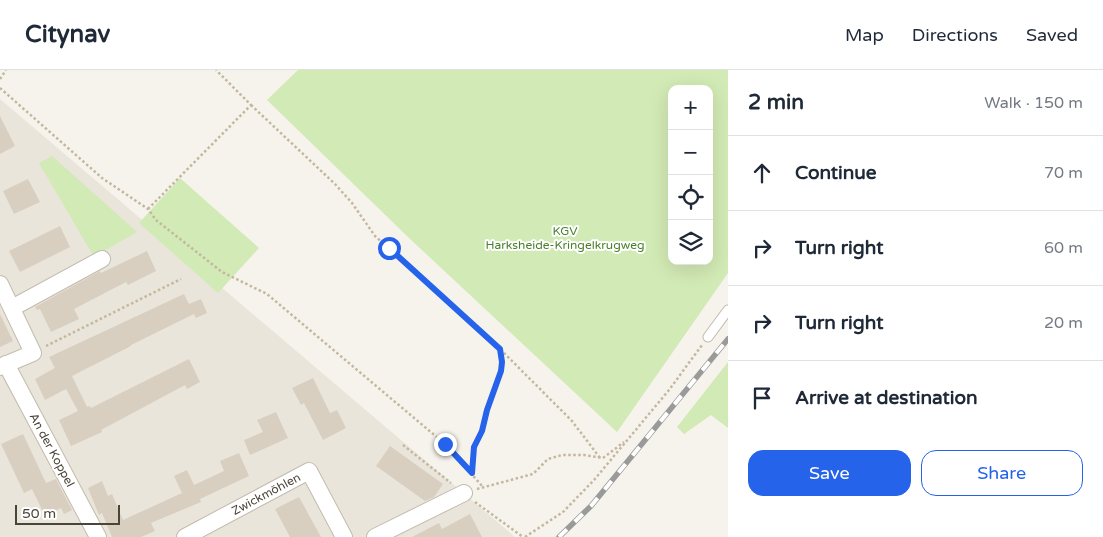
<!DOCTYPE html>
<meta charset="utf-8">
<style>
body{margin:0;font-family:"Varela Round",sans-serif;background:#f2f2f3;color:#1f2937}
.controls{position:absolute;right:15px;top:15px;display:grid;overflow:hidden;border-radius:10px;box-shadow:0 5px 20px #0002}
.controls button{width:45px;height:45px;display:grid;place-items:center;padding:0;border:0;border-bottom:1px solid #e0e1e3;background:#fff;color:#1f2937;font:25px sans-serif}
.scale{position:absolute;left:15px;bottom:12px;width:105px;box-sizing:border-box;padding-left:5px;border:2px solid #4b4439;border-top:0;font-size:14px;line-height:18px;white-space:nowrap;color:#4b4439;-webkit-text-stroke:4px #fff;paint-order:stroke}
.stop{position:absolute;width:15px;height:15px;margin:-11px;border:4px solid #2563eb;border-radius:50%;background:#fff}
.stop.end{background:#2563eb;border-color:#fff;box-shadow:0 1px 5px #0008}
.list{margin:0;padding:0;list-style:none}
h2{display:flex;justify-content:space-between;align-items:center;height:65px;margin:0;padding:0 20px;font-size:21px}
h2 small{font-size:16px;font-weight:400;color:#747a83}
.list li{display:grid;grid-template-columns:32px 1fr auto;gap:15px;align-items:center;box-sizing:border-box;height:75px;padding:0 20px;border-top:1px solid #e0e1e3}
.list b{display:block;font-size:19px;white-space:nowrap}
.list em{font-size:16px;font-style:normal;color:#747a83}
.actions{display:flex;gap:10px;padding:15px 20px}
.actions a{flex:1;padding:11px 0;border:1px solid #2563eb;border-radius:15px;text-align:center;font-size:18px;color:#2563eb}
.actions .main{background:#2563eb;color:#fff}
.icon{flex:none;width:28px;height:28px;fill:none;stroke:currentColor;stroke-width:2;stroke-linecap:round;stroke-linejoin:round}
.map{position:relative;flex:none;width:728px;height:467px;overflow:hidden}
header{display:flex;align-items:center;gap:30px;box-sizing:border-box;height:70px;padding:0 25px;background:#fff;border-bottom:1px solid #e0e1e3}
header strong{font-size:24px}
nav{display:flex;gap:28px;margin-inline-start:auto;font-size:18px}
main{display:flex}
aside{flex:1;background:#fff}
.map>svg:first-child{display:block}
.residential{fill:#eae5da}
.green{fill:#d2eab5;fill-rule:evenodd}
.building{fill:#d8cfc1}
.lines{fill:none;stroke-linecap:round;stroke-linejoin:round}
.service-casing{stroke:#c2bbae;stroke-width:11}
.minor-casing{stroke:#c2bbae;stroke-width:18}
.path{stroke:#c4b79f;stroke-width:2.5;stroke-dasharray:2.5 2.5;stroke-linecap:butt}
.service{stroke:#fff;stroke-width:9}
.minor{stroke:#fff;stroke-width:16}
.rail-casing{stroke:#9a9a9a;stroke-width:5.5}
.rail{stroke:#fff;stroke-width:4;stroke-dasharray:11;stroke-linecap:butt}
.route{stroke:#2563eb;stroke-width:6}
.labels{text-anchor:middle;dominant-baseline:central;stroke-width:4;stroke-linejoin:round;paint-order:stroke}
.park-label{font-size:12px;fill:#4a7f2a;stroke:#fff}
.street-label{font-size:12px;fill:#4b4439;stroke:#fff}
</style>
<header>
<strong>Citynav</strong>
<nav><a>Map</a><a>Directions</a><a>Saved</a></nav>
</header>
<main>
<div class="map">
<svg width="728" height="467" viewBox="0 0 728 467">
<rect width="100%" height="100%" fill="#f6f3ec"/>
<path class="residential" d="M0,29L515,467H0Z"/>
<g class="green">
<path d="M298,0H728V203L617,362L409,168L267,30ZM672,19H709V191H672Z"/>
<path d="M52,86L137,162L94,187L39,93Z"/>
<path d="M180,108L259,178L218,223L139,153Z"/>
<path d="M728,292V358L711,345L684,364L677,357Z"/>
</g>
<g class="building">
<path d="M0,46L15,76L0,84Z"/>
<path d="M28,109L40,132L14,144L3,121Z"/>
<path d="M60,156L70,177L20,202L9,181Z"/>
<path d="M147,181L156,201L128,215L126,212L74,239L79,249L51,262L40,239L37,240L35,237L100,201L101,203Z"/>
<path d="M184,224L189,234L201,229L207,243L196,248L194,244L131,275V276L72,306L87,337L90,336L91,338L189,289L200,312L187,319L185,315L101,360L102,362L71,376L59,350L78,341L66,319L45,330L35,309L55,298L49,287Z"/>
<path d="M0,244L13,271L0,277Z"/>
<path d="M313,308L330,343L337,340L346,358L323,370L304,333L301,335L292,318Z"/>
<path d="M276,342L288,368L250,385L244,370L263,362L257,350Z"/>
<path d="M23,364L46,413L56,409L72,440L64,444L61,438L45,446L32,419L24,423L1,374Z"/>
<path d="M390,376L443,414L434,427L425,431L376,396Z"/>
<path d="M239,383L249,406L200,429L201,432L151,453L155,461L141,467H112L102,443L99,445L88,418L102,411L108,426L112,424L123,450L182,423L174,406L187,400L194,415L224,401L220,391Z"/>
<path d="M299,427L321,467H290L275,439Z"/>
<path d="M470,444L482,467H412L439,453L442,459Z"/>
</g>
<g class="lines">
<defs>
<path id="service" d="M708,267L728,240"/>
<g id="minor">
<path d="M0,214L33,283L0,297"/>
<path d="M12,238L102,189"/>
<path d="M6,294L98,467"/>
<path d="M185,467L309,401L344,467"/>
<path d="M375,467L464,423"/>
</g>
</defs>
<use href="#service" class="service-casing"/>
<use href="#minor" class="minor-casing"/>
<g class="path">
<path d="M0,9L6,0"/>
<path d="M0,18L102,108L148,139L156,150L222,202L267,224L445,374L483,417"/>
<path d="M251,35L335,114L352,133L375,166L500,279L572,351L600,388"/>
<path d="M148,139L251,35L216,0"/>
<path d="M46,276L181,209"/>
<path d="M403,375L451,413"/>
<path d="M472,403L474,377L482,361L487,340L501,301L502,292L500,280"/>
<path d="M477,419L533,404L548,389L562,385H584L603,388L624,372"/>
<path d="M475,432L523,467"/>
<path d="M525,467L563,442L594,410L669,320L702,275"/>
</g>
<use href="#service" class="service"/>
<use href="#minor" class="minor"/>
<defs>
<path id="rail" d="M559,467L591,436L728,269"/>
</defs>
<use href="#rail" class="rail-casing"/>
<use href="#rail" class="rail"/>
</g>
<g class="lines">
<path class="route" d="M389,178L500,279L502,292L501,301L487,340L482,361L474,377L472,403L445,374"/>
</g>
<g class="labels">
<g class="park-label">
<text x="565" y="161">KGV<tspan x="565" dy="14">Harksheide-Kringelkrugweg</tspan></text>
</g>
<g class="street-label">
<text transform="translate(52 380) rotate(62)">An der Koppel</text>
<text transform="translate(266 424) rotate(-28)">Zwickmöhlen</text>
</g>
</g>
</svg>
<div class="controls">
<button>+</button>
<button>−</button>
<button><svg class="icon" aria-label="locate" viewBox="0 0 24 24"><circle cx="12" cy="12" r="6"/><path d="M12 2v4M12 18v4M2 12h4M18 12h4"/></svg></button>
<button><svg class="icon" aria-label="layers" viewBox="0 0 24 24"><path d="M12 4l9 5-9 5-9-5zM3 14l9 5 9-5"/></svg></button>
</div>
<div class="scale">50 m</div>
<div class="stop" style="left:389px;top:178px"></div>
<div class="stop end" style="left:445px;top:374px"></div>
</div>
<aside>
<h2>2 min<small>Walk · 150 m</small></h2>
<ul class="list">
<li><svg class="icon" aria-label="ahead" viewBox="0 0 24 24"><path d="M12 20V5M6 11l6-6 6 6"/></svg><div><b>Continue</b></div><em>70 m</em></li>
<li><svg class="icon" aria-label="right" viewBox="0 0 24 24"><path d="M7 20v-9h11M14 6l5 5-5 5"/></svg><div><b>Turn right</b></div><em>60 m</em></li>
<li><svg class="icon" aria-label="right" viewBox="0 0 24 24"><path d="M7 20v-9h11M14 6l5 5-5 5"/></svg><div><b>Turn right</b></div><em>20 m</em></li>
<li><svg class="icon" aria-label="arrive" viewBox="0 0 24 24"><path d="M6 21V4h12l-3 4 3 4H6"/></svg><div><b>Arrive at destination</b></div></li>
</ul>
<div class="actions"><a class="main">Save</a><a>Share</a></div>
</aside>
</main>
